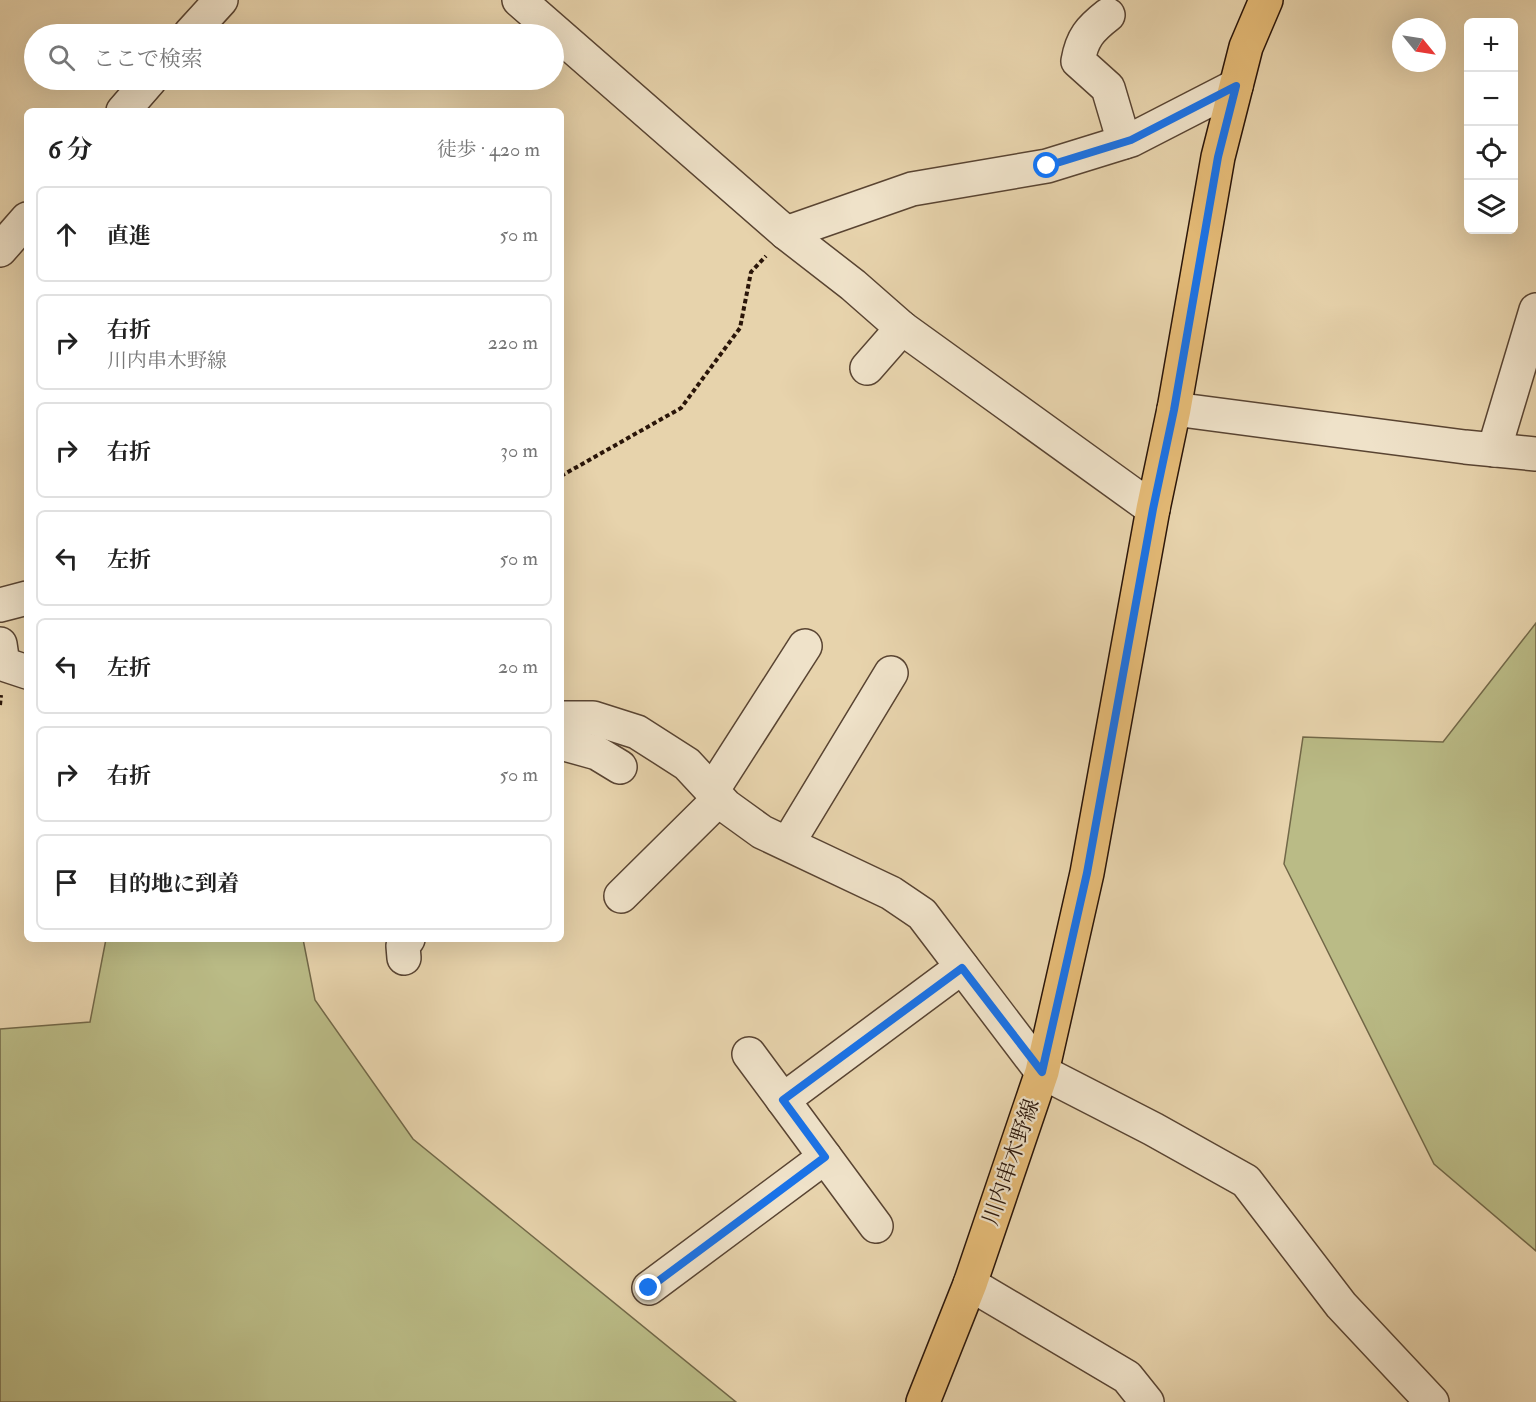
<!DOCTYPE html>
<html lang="ja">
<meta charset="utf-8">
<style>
body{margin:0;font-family:"IM FELL Double Pica","Noto Serif JP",serif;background:#f2f2f2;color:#222}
.controls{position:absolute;right:18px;top:18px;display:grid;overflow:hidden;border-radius:9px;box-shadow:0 6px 24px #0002}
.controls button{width:54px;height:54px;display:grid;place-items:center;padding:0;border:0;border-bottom:2px solid #e0e0e0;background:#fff;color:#222;font:30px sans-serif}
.compass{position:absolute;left:1392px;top:18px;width:54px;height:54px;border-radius:50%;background:#fff;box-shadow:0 6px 24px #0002;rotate:120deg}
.stop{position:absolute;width:18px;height:18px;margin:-14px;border:4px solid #1a73e8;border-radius:50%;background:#fff}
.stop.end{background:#1a73e8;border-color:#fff;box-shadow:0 2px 6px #0008}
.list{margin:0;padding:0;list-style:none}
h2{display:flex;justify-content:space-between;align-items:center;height:78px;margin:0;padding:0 24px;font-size:26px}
h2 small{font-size:20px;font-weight:400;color:#767676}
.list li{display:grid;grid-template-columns:39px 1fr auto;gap:18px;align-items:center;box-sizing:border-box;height:96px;margin:0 12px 12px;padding:0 12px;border:2px solid #e0e0e0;border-radius:9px}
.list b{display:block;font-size:22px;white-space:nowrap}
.list p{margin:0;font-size:20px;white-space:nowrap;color:#767676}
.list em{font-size:20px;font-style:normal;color:#767676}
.icon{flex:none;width:33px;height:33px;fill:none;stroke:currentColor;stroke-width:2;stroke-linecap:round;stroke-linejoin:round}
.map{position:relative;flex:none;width:1536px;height:1402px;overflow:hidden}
.search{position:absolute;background:#fff;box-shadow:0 6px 24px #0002;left:24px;top:24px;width:540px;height:66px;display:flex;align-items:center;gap:15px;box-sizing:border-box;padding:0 21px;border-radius:33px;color:#767676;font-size:22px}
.panel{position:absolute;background:#fff;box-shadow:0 6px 24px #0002;left:24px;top:108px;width:540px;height:834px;border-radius:9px}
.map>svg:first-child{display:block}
.green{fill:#babb86;stroke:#726848;stroke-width:1.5}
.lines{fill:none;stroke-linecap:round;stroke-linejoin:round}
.minor-casing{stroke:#594432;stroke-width:36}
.primary-casing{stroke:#2a1509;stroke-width:36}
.path{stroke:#2a1509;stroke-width:4;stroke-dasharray:4.5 3;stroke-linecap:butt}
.minor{stroke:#efe2c9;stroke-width:33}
.primary{stroke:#e4ba76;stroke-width:33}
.route{stroke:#1a73e8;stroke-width:8}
.labels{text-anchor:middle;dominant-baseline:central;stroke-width:4.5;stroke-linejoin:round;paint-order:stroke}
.street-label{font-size:22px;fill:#2a1509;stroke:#efe2c9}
</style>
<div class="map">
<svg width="1536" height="1402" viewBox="0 0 1536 1402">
<rect width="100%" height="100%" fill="#e7d3ac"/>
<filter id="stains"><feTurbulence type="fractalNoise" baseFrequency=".00333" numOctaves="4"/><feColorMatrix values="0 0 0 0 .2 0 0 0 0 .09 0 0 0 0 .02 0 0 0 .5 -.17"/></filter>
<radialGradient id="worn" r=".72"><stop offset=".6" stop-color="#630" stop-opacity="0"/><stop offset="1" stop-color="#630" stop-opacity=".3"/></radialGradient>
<g class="green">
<path d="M1536,623V1251L1434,1164L1284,864L1303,737L1443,742Z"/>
<path d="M106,939H303L315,1000L413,1139L736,1402H0V1029L90,1022Z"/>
</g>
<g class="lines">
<defs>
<g id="minor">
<path d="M519,0L786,233L853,285L902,328L1153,509"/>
<path d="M1108,15C1090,29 1082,38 1078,61L1108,88L1124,142"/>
<path d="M190,34L221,0"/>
<path d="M123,111L150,80"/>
<path d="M786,233L912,189L1047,166L1131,140L1236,86"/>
<path d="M0,250L27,219"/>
<path d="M867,368L902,328"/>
<path d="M1174,409L1465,447L1536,454"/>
<path d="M1494,450L1536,310"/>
<path d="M0,605L27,598"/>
<path d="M0,644L3,664L27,672"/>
<path d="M561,718H593L637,732L687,764L726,806L762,832L891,893L922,914L1042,1072L1153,1129L1246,1181L1341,1305L1432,1402"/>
<path d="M561,743L597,753L620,767"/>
<path d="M712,791L805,646"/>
<path d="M788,843L891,673"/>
<path d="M621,896L719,799"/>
<path d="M404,958L403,946L408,939"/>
<path d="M749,1054L783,1100L962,967"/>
<path d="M783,1100L876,1226"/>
<path d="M970,1284L1127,1377L1147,1402"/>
<path d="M649,1288L825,1157"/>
</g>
<path id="primary" d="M923,1402L970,1284L1042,1072L1087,873L1153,509L1174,409L1218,157L1246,47L1266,0"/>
</defs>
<use href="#minor" class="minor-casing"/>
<use href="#primary" class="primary-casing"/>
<g class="path">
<path d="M561,476L681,408L740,328L751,272L766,256"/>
<path d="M0,705L1,695"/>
</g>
<use href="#minor" class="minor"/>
<use href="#primary" class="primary"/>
</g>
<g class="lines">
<path class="route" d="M649,1288L825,1157L783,1100L962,968L1042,1072L1087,873L1153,509L1174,410L1218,157L1236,86L1131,140L1047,166"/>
</g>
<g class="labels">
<g class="street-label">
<text transform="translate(1011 1162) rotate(-71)">川内串木野線</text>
</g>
</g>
<rect width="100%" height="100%" filter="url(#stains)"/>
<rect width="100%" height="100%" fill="url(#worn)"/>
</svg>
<div class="controls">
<button>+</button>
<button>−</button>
<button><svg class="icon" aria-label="locate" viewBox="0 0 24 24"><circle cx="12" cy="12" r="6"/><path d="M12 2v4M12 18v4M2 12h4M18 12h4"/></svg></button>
<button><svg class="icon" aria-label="layers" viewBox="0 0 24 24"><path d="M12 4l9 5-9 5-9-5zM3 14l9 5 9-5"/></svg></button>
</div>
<svg class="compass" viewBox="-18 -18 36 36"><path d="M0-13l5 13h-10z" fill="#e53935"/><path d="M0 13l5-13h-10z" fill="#767676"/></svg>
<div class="stop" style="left:1047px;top:166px"></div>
<div class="stop end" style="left:649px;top:1288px"></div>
<div class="search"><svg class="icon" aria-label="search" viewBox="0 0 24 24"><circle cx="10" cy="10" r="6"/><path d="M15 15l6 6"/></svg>ここで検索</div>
<section class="panel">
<h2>6 分<small>徒歩 · 420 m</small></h2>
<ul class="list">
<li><svg class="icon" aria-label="ahead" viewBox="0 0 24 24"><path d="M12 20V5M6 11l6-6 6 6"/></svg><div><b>直進</b></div><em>50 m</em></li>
<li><svg class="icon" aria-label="right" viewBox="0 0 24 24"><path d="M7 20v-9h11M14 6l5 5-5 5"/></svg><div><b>右折</b><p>川内串木野線</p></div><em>220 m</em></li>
<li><svg class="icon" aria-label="right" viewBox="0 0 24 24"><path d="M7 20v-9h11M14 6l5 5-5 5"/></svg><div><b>右折</b></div><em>30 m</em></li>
<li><svg class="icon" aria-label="left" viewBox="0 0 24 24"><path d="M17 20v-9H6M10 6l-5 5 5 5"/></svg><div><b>左折</b></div><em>50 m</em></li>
<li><svg class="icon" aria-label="left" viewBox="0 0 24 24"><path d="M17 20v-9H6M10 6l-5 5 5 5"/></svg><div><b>左折</b></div><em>20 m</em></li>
<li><svg class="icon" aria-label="right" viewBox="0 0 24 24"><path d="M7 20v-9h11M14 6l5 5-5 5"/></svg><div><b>右折</b></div><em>50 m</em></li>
<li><svg class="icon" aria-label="arrive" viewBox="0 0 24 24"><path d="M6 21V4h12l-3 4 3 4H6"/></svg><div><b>目的地に到着</b></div></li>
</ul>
</section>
</div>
